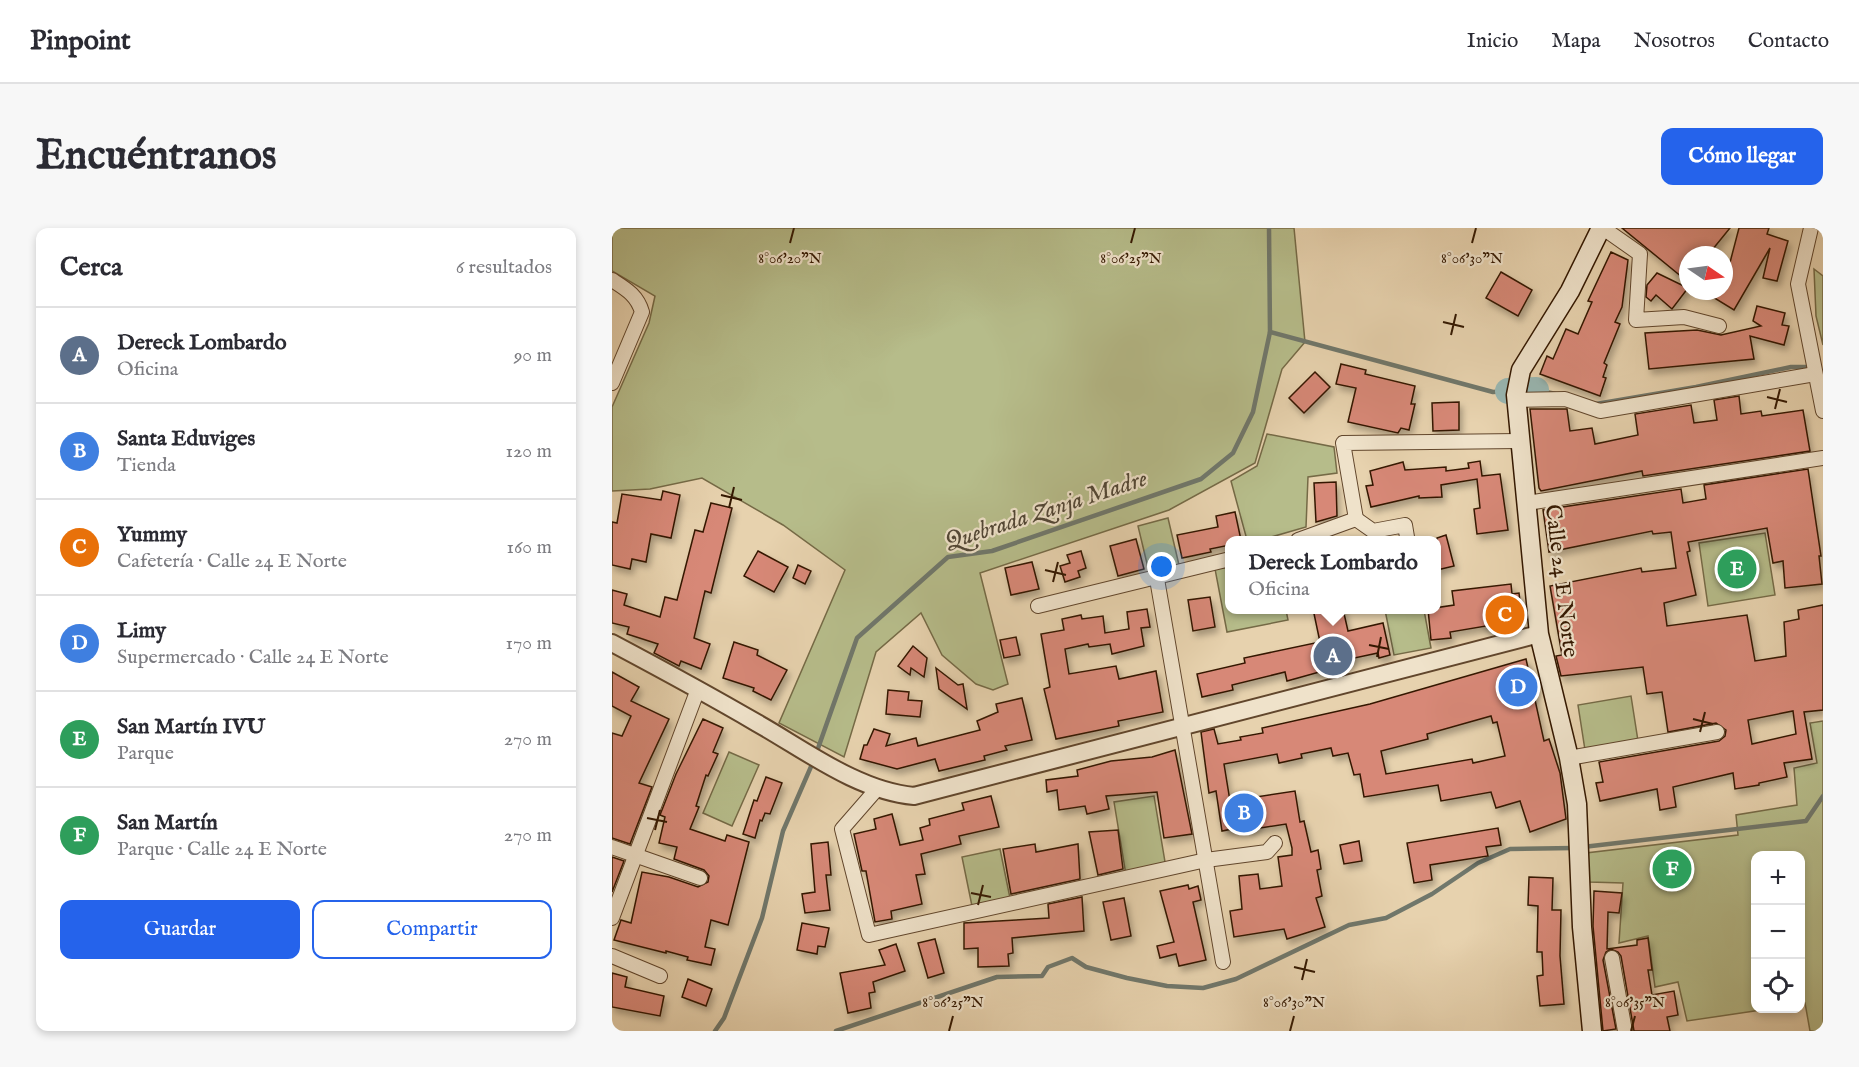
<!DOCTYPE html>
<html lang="es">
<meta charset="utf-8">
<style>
body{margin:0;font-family:"IM FELL English",serif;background:#f7f7f7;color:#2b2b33}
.controls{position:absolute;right:18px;bottom:18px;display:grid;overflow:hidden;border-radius:12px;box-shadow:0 3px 9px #0003}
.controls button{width:54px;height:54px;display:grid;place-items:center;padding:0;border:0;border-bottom:2px solid #e1e1e2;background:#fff;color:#2b2b33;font:30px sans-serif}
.compass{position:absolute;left:1067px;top:18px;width:54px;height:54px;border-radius:50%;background:#fff;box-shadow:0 3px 9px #0003;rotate:103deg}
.you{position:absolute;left:550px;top:339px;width:21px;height:21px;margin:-15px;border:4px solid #fff;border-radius:50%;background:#1a73e8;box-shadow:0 0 0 9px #1a73e833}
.badge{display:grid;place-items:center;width:39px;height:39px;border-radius:50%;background:#2563eb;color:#fff;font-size:20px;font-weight:700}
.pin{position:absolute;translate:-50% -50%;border:3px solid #fff;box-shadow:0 2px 6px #0006}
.popup{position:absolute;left:613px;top:308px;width:216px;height:78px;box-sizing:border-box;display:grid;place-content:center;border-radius:12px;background:#fff;filter:drop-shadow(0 2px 4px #0005);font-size:20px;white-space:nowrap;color:#7c7c81}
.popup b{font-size:22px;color:#2b2b33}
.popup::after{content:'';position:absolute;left:50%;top:100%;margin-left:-12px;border:12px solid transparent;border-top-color:#fff}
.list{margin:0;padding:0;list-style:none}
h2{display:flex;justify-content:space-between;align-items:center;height:78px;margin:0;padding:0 24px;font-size:26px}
h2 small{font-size:20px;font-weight:400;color:#7c7c81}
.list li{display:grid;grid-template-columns:39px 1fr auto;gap:18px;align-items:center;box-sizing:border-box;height:96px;padding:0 24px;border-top:2px solid #e1e1e2}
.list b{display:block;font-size:22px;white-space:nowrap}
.list p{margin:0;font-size:20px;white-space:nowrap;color:#7c7c81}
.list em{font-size:20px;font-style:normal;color:#7c7c81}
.actions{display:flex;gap:12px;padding:18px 24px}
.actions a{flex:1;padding:14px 0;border:2px solid #2563eb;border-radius:12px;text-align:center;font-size:21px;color:#2563eb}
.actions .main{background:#2563eb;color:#fff}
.icon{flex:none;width:33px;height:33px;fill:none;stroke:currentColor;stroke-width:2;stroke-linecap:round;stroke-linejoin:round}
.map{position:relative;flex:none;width:1211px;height:803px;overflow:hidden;border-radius:12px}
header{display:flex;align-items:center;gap:36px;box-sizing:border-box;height:84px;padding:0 30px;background:#fff;border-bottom:2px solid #e1e1e2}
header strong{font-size:28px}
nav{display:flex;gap:33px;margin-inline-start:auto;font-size:21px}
.intro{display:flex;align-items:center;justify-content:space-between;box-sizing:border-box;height:144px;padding:0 36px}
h1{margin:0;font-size:42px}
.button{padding:15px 27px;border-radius:12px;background:#2563eb;color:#fff;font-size:21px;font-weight:700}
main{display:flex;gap:36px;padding:0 36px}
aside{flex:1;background:#fff;border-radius:12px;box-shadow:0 3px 9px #0003}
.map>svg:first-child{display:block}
.green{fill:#b6bc8a;stroke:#756a46;stroke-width:1.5}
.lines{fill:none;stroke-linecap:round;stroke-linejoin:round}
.stream{stroke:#70776b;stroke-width:4.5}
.river{stroke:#98b6b1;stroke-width:26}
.building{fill:#d78877;stroke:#341801;stroke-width:1.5;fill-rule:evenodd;filter:url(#shadow)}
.minor-casing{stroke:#61462c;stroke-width:16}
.tertiary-casing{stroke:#61462c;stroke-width:20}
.secondary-casing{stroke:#341801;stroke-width:21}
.minor{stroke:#efe2ca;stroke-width:14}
.tertiary{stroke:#efe2ca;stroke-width:16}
.secondary{stroke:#efe2ca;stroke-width:18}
.ticks{fill:none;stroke:#341801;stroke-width:2}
.labels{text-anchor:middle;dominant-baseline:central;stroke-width:4.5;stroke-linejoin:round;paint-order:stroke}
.street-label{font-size:22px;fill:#341801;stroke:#efe2ca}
.water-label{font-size:24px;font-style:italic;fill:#524736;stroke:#efe2ca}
.ticks-label{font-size:15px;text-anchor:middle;fill:#341801;stroke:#efe2ca;stroke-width:4.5;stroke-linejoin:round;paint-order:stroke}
</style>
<header>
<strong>Pinpoint</strong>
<nav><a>Inicio</a><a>Mapa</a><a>Nosotros</a><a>Contacto</a></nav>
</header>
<div class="intro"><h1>Encuéntranos</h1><a class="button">Cómo llegar</a></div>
<main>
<aside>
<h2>Cerca<small>6 resultados</small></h2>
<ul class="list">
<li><span class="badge" style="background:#5c6f8a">A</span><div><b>Dereck Lombardo</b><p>Oficina</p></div><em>90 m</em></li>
<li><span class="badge" style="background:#3f7fe0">B</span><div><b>Santa Eduviges</b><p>Tienda</p></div><em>120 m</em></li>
<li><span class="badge" style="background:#e8710a">C</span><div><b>Yummy</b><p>Cafetería · Calle 24 E Norte</p></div><em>160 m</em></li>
<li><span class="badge" style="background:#3f7fe0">D</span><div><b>Limy</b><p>Supermercado · Calle 24 E Norte</p></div><em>170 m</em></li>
<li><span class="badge" style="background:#2e9e5b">E</span><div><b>San Martín IVU</b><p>Parque</p></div><em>270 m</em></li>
<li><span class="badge" style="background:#2e9e5b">F</span><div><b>San Martín</b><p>Parque · Calle 24 E Norte</p></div><em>270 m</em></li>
</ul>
<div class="actions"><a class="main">Guardar</a><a>Compartir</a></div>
</aside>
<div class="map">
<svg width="1211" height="803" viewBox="0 0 1211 803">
<defs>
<filter id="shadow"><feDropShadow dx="3" dy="5" stdDeviation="3" flood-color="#0004"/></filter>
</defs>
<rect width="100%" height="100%" fill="#e7d2ae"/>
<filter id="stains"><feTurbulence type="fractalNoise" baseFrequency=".00333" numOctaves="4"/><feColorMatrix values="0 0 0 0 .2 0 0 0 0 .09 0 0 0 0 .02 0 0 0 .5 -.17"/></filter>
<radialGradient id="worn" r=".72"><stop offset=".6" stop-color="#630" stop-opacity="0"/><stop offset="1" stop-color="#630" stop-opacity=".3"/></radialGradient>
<g class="green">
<path d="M0,0H682L693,114L670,141L643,235L557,282L368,345L396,456L381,462L364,456L330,427L309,385L264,424L232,529L167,495L233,342L171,297L90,250L38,261L0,263V179L37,95L43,68L0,43Z"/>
<path d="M1202,41L1211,48V117L1204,88Z"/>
<path d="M655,206L722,219L725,245L696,249L694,299L649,312H635L619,253L645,238Z"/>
<path d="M556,290L567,337L537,344L526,298Z"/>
<path d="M1153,305L1163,367L1096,378L1087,315Z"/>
<path d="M617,339L618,382H674L676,392L615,404L603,341Z"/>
<path d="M773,382H812L819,420L782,427Z"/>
<path d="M1019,468L1026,513L973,522L966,477Z"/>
<path d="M1211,493V803H1198L1193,775H1189L1188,628H1144V780L1156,781L1075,793L1066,754L1043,759L1036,708L1007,715L1011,655L977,654L974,625L1126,607L1124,587L1185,577L1182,540L1205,535L1198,495Z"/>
<path d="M117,524L147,537L120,598L91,585Z"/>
<path d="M542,568L554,640L514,647L502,574Z"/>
<path d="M388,621L398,670L360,678L350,629Z"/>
</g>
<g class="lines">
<g class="stream">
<path d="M658,104L881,164L896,163"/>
<path d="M924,162L944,166"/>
<path d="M984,176L1084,159L1179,139H1196"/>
<path d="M204,526L245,410L336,329L380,323L589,251L621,225L641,184L658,104L657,0"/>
<path d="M971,619L1194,593L1211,568"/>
<path d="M103,803L112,790L150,690L171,603L201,534"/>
<path d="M224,803L385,749L430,748L436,739L460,730L474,739L515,750L555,758L591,760L624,751L737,697L774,690L820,666L866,635L898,621L962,620"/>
</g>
<path class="river" d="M896,163L924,162"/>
</g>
<g class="building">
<path d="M1010,0H1118L1096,27H1076V54Z"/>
<path d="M1127,0H1157L1155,6L1176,13L1165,53L1151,50L1158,20L1122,82L1091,63H1112V44L1115,46Z"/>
<path d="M999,24L1016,32L1010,79L1003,94L1008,96L992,135L995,137L991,149L994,150L988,168L928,146L935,128L941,131L954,101L966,106L980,74L976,73Z"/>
<path d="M889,44L920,62L906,88L874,70Z"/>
<path d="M1045,45L1076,60L1060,81L1044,67L1039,73L1034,69L1035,57Z"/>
<path d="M1145,78L1173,85L1170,97L1177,98L1172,117L1138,108L1142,131L1037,141L1033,105L1085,102L1109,107L1149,98L1141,93Z"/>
<path d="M729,136L754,142L753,146L803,158L799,176H803L797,202L789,200L786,205L736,194L744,160L724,156Z"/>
<path d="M703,144L718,159L692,185L677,170Z"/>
<path d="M1127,168L1129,186L1149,183L1150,188L1191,182L1198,223L1031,248L1030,243L929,263L927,260L918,181H955L958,203L980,200L983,216L1026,207L1023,186L1079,177L1082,195L1105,192L1102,172Z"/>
<path d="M847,174V202L821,203L820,175Z"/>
<path d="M868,233L870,248L888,246L896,302L865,306L862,281L868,280L865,251L829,257L830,269L807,270V268L759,279L754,258L761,257L758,243L791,234L793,242L834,239V243L857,240L856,235Z"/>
<path d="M1196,241L1209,328H1207L1210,356L1173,360L1171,333L1161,335L1155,300L1076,314L1078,323L1075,324L1084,367L1052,375L1055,398L1135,387L1143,433L1174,428L1172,394L1187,391L1186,382L1211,377V482L1192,484L1200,531L1172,535L1175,549L1147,555V557L1123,561L1121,545L1061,559L1064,579L1048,582L1045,561L988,573L984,555L991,554L987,534L1107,513L1113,508L1114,502L1104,495L1056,504L1050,464L1035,466L1031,439L949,448L944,428L950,427L938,358L1029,340L1030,344L1064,340L1063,333L1059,304L1041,306L1040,303L937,324L931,282L1069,261L1071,275L1094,271L1092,257ZM1181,483L1184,506L1140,516L1136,492Z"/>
<path d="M724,254L725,288L704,294L702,255Z"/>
<path d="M51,263L68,267L59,310L39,306L34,334L20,331L18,341L0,337V294L5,295L10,266L49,272Z"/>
<path d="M99,275L120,280L99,365L93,363L82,410L98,416L89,441L69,433L67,438L42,425L46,416L15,406L17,399L0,395V362L15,366L12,377L48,389L53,369L65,372L83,302L91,304Z"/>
<path d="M623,284L629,312H618V317L598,321L599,324L570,330L565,307L606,299L604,288Z"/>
<path d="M834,307L842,338L825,342V310Z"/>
<path d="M524,311L532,341L506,348L498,318Z"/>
<path d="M146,323L176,339L162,364L132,348Z"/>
<path d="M469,323L474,340L466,343L468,349L453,354L448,338L458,335L455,327Z"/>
<path d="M420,334L427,361L399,367L393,340Z"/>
<path d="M186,337L199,343L193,356L181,350Z"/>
<path d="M899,356L900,366L907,365L909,381L902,382L904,393L838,404L839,410L819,412L816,381L842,377L840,363Z"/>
<path d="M598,369L603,399L581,403L576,372Z"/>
<path d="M535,381L538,399L529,400L532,418L500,426L498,416L477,419L476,416L453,421L457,446L504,438L507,451L544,443L551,484L506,493L507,498L444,511L432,461L438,459L429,406L452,402L450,391L469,387L470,391L491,388L493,405L517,401L515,384Z"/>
<path d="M701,381H731L736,403L771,395L778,427L767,430L766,425L742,430V432L710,439L711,443L675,453L673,444L620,457L621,462L590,469L585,446L633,435L632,430L708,414Z"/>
<path d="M404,409L408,427L392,430L388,412Z"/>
<path d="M122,414L146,422L145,427L175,442L159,472L141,463L142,460L111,450Z"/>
<path d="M301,418L315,430L312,449L299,440L298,447L286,438Z"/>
<path d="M914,431L932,513L937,511L948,545L954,591L918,604L908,573L884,580L879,564L829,573L826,557L752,569L748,546L742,547L736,525L721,528L719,520L689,526L690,530L667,535L665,526L612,536L618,573L683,563L688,594L692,593L699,624L706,622L709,641L705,642L710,668L704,670L713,699L675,711L672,701L622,709L618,683L630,681L627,648L646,646L648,661L670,658L666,629L680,627V620L674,596L636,602L635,598L610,603L604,563L597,565L589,504L602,501L606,516L629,512L628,509L651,505L650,500L758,476ZM879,488L881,495L885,494L893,528L861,535L860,531L774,546L769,523L816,511L815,506Z"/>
<path d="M324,440L346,457L351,456L355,481L327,461Z"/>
<path d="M0,444L27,459L19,473L57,491L27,555L40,559L18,616L0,610V505L10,508L19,488L0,478Z"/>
<path d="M276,462L297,464L296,472L310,473L308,489L274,486Z"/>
<path d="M410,470L420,512L393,518L395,522L372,528L373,532L327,543L323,531L285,541L248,531L252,517H255L262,501L278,506L274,518L304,510L306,518L368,502L365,493L386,484L384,476Z"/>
<path d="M91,491L111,500L101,524L106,526L96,548L94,547L84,578L87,579L78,601L113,613L115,607L137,614L116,697L99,692L93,719L103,721L99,737L75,732L76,729L54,723V725L2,712L9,692L19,695L30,644L57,649L86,659L96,654L97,648L92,642L62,631L65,619L47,615L53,589L48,587L64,546Z"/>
<path d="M563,522L580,606L552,610L545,564L494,568L497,581L475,586L473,578L447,582L445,562L435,564L434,552L466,548L465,542L499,533L540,529Z"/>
<path d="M154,549L170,555L158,586L153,585L150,593L148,592L143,610L131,606L142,572L145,573Z"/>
<path d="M379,568L387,599L347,608L349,616L309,626L313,646L304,647L310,676L279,683L280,691L263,694L254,643H250L242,606L264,601L262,591L280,586L288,617L311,612L308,600L318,597L317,591L352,582L350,575Z"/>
<path d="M886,600L889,617L874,619L876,628L818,637L820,652L802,655L795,615Z"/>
<path d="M506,602L511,641L486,647L477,604Z"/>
<path d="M747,613L750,633L732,636L728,617Z"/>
<path d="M216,614L219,647H214L218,682L193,685L190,666L203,664L199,616Z"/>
<path d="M423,616L424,624L466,616L468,651L399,666L391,621Z"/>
<path d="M0,629L12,633L0,664Z"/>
<path d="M917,649L941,650L940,682H949L948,728L952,776L928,778L925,748L931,747L930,724H925L926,678L916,677Z"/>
<path d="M576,657L577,661L586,658L589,672L581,674L594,732L567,738L564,726L548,730L545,718L562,714L548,663Z"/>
<path d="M982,663L1010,665L1007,685L996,684L995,721L1025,717V712L1036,710L1040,742H1036L1040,767L1062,763L1066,787L1055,789L1058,803H1022L1009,728L1006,724L999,721L994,724L991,732L1004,801L991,803L981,698Z"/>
<path d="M470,669L472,703L400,710L401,725L396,726L397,738L366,739V720L352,721V695L437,690L436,676Z"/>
<path d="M512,670L519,708L499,712L491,674Z"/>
<path d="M190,695L217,700L213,719L206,718L205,726L185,722Z"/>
<path d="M323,711L332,745L316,750L306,715Z"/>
<path d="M284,716L293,743L261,754L263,764L257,765L259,780L236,785L228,745L273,737L267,722Z"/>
<path d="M0,745L15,749L13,759L52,768L48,788L0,779Z"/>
<path d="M76,751L100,761L94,778L70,769Z"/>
</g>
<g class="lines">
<defs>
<g id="minor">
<path d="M991,0L1028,26L1024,92L1072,89L1107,98"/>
<path d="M1199,0L1186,56L1211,183"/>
<path d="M0,52C14,61 25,67 30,84L0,155"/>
<path d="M904,172L953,171L988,183L1203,146"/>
<path d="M915,275L1211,230"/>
<path d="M744,291L761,303L793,297L795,309"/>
<path d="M686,312L744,291L731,215L907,213"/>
<path d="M545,351L611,734"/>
<path d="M426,378L618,331"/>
<path d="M957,530L1105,504"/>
<path d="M264,562L230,601L257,707L594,632L655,624L663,615"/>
<path d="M0,619L88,650"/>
<path d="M0,690L86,461"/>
<path d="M0,728L48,748"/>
<path d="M1000,730L1013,803"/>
</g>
<path id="tertiary" d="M0,415C49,441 97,467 145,495C193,522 246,563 302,568L927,406"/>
<path id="secondary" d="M980,803L970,699L965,576L957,530L927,406L904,167L909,142L958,63L989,0"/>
</defs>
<use href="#minor" class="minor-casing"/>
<use href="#tertiary" class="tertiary-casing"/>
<use href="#secondary" class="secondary-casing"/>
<use href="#minor" class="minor"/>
<use href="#tertiary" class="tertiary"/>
<use href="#secondary" class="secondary"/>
</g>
<path class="ticks" d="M178,15L182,0M519,15L523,0M860,15L864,0M831,94L852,99M839,107L844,86M1155,169L1175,174M1163,181L1168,161M109,267L130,272M117,280L122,259M433,342L454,347M441,354L446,334M757,417L777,421M765,429L769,409M1081,491L1101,496M1088,504L1093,484M35,590L55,594M43,602L48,582M359,665L379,669M366,677L371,657M682,739L703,744M690,752L695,731M337,803L341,788M678,803L682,788M1019,803L1023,788"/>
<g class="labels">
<g class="street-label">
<text transform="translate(949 353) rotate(83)">Calle 24 E Norte</text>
</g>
<g class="water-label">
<text transform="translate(434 283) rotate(-18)">Quebrada Zanja Madre</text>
</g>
</g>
<g class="ticks-label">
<text x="178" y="35">8°06'20"N</text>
<text x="519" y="35">8°06'25"N</text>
<text x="860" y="35">8°06'30"N</text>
<text x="341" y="779">8°06'25"N</text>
<text x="682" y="779">8°06'30"N</text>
<text x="1023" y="779">8°06'35"N</text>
</g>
<rect width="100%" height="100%" filter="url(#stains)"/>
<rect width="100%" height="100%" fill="url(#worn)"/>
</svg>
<div class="controls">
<button>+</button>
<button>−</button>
<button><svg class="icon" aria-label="locate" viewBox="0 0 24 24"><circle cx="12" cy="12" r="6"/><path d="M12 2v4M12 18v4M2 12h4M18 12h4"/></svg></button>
</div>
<svg class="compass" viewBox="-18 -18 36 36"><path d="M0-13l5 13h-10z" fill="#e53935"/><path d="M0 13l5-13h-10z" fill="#7c7c81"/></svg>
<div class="you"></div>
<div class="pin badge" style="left:721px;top:428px;background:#5c6f8a">A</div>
<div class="popup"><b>Dereck Lombardo</b>Oficina</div>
<div class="pin badge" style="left:632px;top:585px;background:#3f7fe0">B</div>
<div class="pin badge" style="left:893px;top:387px;background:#e8710a">C</div>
<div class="pin badge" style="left:906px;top:459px;background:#3f7fe0">D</div>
<div class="pin badge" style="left:1125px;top:341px;background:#2e9e5b">E</div>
<div class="pin badge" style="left:1060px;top:641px;background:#2e9e5b">F</div>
</div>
</main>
